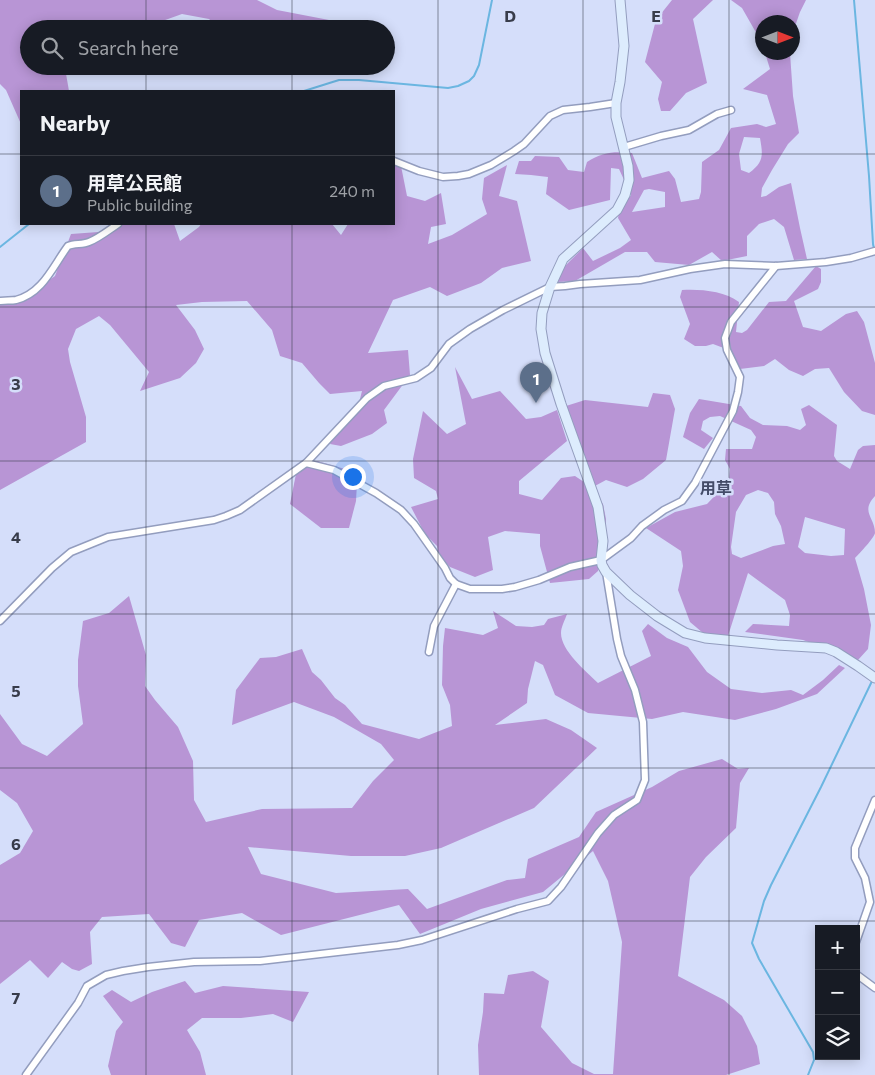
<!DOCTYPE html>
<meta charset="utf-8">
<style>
body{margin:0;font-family:Commissioner,"Noto Sans JP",sans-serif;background:#242831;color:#f1f3f6}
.controls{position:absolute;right:15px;bottom:15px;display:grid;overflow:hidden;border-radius:0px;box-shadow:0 2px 12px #0003}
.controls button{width:45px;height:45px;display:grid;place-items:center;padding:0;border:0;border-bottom:1px solid #363941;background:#171b24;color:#f1f3f6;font:25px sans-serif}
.compass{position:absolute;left:755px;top:15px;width:45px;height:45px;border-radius:50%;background:#171b24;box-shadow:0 2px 12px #0003;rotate:90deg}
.you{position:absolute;left:352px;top:476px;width:18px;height:18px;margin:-12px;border:4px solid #fff;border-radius:50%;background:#1a73e8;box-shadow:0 0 0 8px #1a73e833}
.badge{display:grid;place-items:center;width:32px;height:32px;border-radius:50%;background:#0b8043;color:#fff;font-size:16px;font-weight:700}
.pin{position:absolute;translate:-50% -41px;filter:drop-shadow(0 1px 2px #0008)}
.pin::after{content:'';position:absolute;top:26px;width:18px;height:15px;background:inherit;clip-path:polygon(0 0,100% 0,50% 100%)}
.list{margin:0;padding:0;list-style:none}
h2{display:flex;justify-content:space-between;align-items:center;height:65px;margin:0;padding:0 20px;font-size:21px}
h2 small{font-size:16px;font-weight:400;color:#9ea1a6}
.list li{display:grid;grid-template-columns:32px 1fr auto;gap:15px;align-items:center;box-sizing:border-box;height:70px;padding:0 20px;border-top:1px solid #363941}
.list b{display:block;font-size:19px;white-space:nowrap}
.list p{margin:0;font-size:16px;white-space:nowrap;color:#9ea1a6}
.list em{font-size:16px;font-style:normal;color:#9ea1a6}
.icon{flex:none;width:28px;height:28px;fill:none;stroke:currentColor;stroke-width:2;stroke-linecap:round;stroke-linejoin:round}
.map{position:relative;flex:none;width:875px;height:1075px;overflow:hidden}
.search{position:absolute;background:#171b24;box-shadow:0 2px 12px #0003;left:20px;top:20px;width:375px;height:55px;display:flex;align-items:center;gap:12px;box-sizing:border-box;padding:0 18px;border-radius:28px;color:#9ea1a6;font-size:19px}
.panel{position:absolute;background:#171b24;box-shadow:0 2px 12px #0003;left:20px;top:90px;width:375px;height:135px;border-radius:0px}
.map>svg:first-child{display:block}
.forest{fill:#b895d5;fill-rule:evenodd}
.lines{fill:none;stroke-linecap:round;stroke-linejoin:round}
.stream{stroke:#6bb6e1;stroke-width:2}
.street-casing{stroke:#939dbe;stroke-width:9}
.secondary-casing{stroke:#939dbe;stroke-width:11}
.street{stroke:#fff;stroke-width:6}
.secondary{stroke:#ddecfd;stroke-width:9}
.grid{fill:none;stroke:#383c4a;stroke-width:1;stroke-opacity:0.55}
.labels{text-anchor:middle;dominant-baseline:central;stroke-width:5;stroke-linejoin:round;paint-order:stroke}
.quarter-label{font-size:16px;font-weight:bold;fill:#434b68;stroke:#d5defa}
.grid-label{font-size:16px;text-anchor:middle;font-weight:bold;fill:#383c4a;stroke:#d5defa;stroke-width:5;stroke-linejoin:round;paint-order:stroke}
</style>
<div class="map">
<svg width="875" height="1075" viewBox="0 0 875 1075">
<rect width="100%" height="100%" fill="#d5defa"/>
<g class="forest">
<path d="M0,0H257L277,10L329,20L331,29H220L209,19L182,14L140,29H29V66H67L65,68L69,91H21V124L6,90L0,84Z"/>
<path d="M672,0H713L693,19L707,83L686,93L670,111H661L658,99L662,82L645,62L656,20Z"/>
<path d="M731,0H806L800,12L793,32L792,22H762V43L742,8Z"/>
<path d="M765,53H790L793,96L799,133L788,144L772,170L762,188L761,197L766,196L779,187L791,183L800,228L807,259L794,260L784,227L774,219L759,224L747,236V256L722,261L712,252L689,265L655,262L647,252H625L575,281L557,282L559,272L583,248L593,261L620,248L631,240L618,218L619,213L631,195L619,169L611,168L610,200L569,210L546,194L548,177L531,175L515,174L519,161H531L535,156L559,157L568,170L584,172L587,162C602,152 614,151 632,153L642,178L669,171L675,179L681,202L699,199L701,192L702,162L719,150L731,128L757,124L766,127L776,124L767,95L743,89L770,69ZM744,137L760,138C763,155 764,162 749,173L741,170L739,154ZM649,189L665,192V207L632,212L644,190Z"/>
<path d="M394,161L401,166L407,196L425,201L441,193L446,224L431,227L428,244L452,235L487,214L482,199L484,178L507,165L499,196L517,201L531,261L502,268L481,283L447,296L430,287L393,300L368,353L408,350L410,375L384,410L387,423L372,434L341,446L330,444L334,436L356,415L362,391L330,394L319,383L302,363L280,356L272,330L247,301L202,302L176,305L195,330L204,349L196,363L180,378L140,391L149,372L110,325L99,316L76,329L68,349L70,362L86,417V442L0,490V303L21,300L55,276L71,234L112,231L120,224H174L180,241L199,227L201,224H332L341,235L348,224H394Z"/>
<path d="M816,266L821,269V282L818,289L794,301L803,327L821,331L846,314L857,311L864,322L875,363V415L862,411L844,392L829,368L815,369L803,376L789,370L775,359L764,366L740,369L729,350L713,344L706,346H695L684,339L690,324L680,297L682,290C701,289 724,291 739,302L736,332L742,333L747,330L769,302L786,301Z"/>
<path d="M455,367L472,399L500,391L526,419L541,417L557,410L567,441L519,481V494L542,500L561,478L575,476L584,482L603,504L606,519L605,545L598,571L589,579L550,583L540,546V534L505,531L488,537L493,570L475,577L450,567L439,556L437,546L425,534L411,507L438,499L436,491L414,478L413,459L423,411L447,434L466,424Z"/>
<path d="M653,393L670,395L675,409L666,460L643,479L627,487L606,480L593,487L566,406L585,400L648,407Z"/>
<path d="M699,399L741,406L750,418L763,425L787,426L800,430L806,425L801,409L809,405L837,425L834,456L837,461L850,469L858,450L863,446L875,445V496C860,512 875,517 875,533C874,538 860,553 855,558L864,589L871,625L868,649L858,660L803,640L745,632L753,624L789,626L790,615L785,600L748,573L728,636L703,633L690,622L678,590L683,566L681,551L646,528L675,512L707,504L729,481L730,469L725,460L726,449H752L756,437L751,430L720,416L710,417L703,421L701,430L713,438L704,449L683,437L690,413ZM758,490L768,493L774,502L775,514L781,526L785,544L773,546L741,558L732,554L731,547L736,512L746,495ZM805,517L845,529L844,555L831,556L805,553L798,547Z"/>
<path d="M317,461L345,469L357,483L356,501L349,528H321L290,504L296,474Z"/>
<path d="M129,596L146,655L145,686L155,700L178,727L193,761L194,800L206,822L262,809L352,808L373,781L394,760L381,744L334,717L294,702L232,725L236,690L260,658L276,657L302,649L312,672L321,680L335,698L345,705L362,724L419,739L452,726L450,705L442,685L443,646L445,628L483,635L498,628L493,611L516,626L532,627L544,625L548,619L567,614C565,620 561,627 561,633C561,651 586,671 598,683L651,656L642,631L648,624L667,638L688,647L707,672L731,689L762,693L791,690L803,695L823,680L839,665L845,668L817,694L776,709L735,720L683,712L652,719L588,713L555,695L543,665L535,661L528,689L527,703L495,725L546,719L571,730L597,748L534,808L441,848L405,856H351L248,847L261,874L336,893L408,889L427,909L507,880L525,878L528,859L579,837L596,812L652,787L679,771L722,759L738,769L749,768L740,783L736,828L706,857L690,877L678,976L724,1000L742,1016L757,1046L760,1064L726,1075H479L478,1045L483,1012L484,993L504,994L508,975L533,971L549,981L541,1027L572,1063L594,1074H613L622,942L608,881L593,851L543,892L481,909L420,934L399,905L281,935L242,913L199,920L185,947L171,943L149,914L102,917L90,932L92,964L79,971L72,969L62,962L48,978L30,960L0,984V865L20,853L33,831L17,803L0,790V714L22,744L47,756L83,724L78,686V660L83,621L109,613Z"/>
<path d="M185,981L195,993L223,986L309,992L293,1022L273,1014L241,1018H202L187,1030L200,1052L206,1075H111L108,1066L116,1031L123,1022L103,996L112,990L131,1002L152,992Z"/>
</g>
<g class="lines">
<g class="stream">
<path d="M854,0L869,176L873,244L874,249"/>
<path d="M304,91L339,80H359L448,88L458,86L469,81L474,76L479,65L492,0"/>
<path d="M0,247L29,224"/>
<path d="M808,1075L814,1060L813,1052L759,959L752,943L764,901L771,885L821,787L873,679"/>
</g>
<defs>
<g id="street">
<path d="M624,147L661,136L689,130L717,114L731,110"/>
<path d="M394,161L419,171L443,177L458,176L469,174L491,165L514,151L524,144L550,116L563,110L590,107L616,103"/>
<path d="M0,301C5,300 11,301 16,300C43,293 53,266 68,246C75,243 82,245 89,242C99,238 109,230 118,224"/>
<path d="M306,463L334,470L376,493L401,510L414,524L445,568L450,578L456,584L470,589H502L515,587L539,580L570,567L601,560L631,538L642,526L664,510L682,501L695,483L733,411L738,392L740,377L727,350L725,338L731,322L776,266"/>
<path d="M0,621L52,568L71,552L108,537L214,520L226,516L240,510L306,463L367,398L384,386L416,378L431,368L449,344L470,329L503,310L550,287L565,286L580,284L640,280L690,269L725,264L776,266L826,262L851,258L875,251"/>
<path d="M429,652L434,626L456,584"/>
<path d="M856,942L870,902L865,878L855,858V848L875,800"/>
<path d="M856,974L875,988"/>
<path d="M26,1075L78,1003L87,986L106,975L123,971L148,967L194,962L260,961L398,945L422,940L517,909L548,901L561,887L598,833L614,815L637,800L645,780L643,722L635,690L621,656L617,639L606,572"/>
</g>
<path id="secondary" d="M620,0L624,46L620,82L616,103V117L628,166L629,180L625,195L617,210L563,259L550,287L542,313L541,329L545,353L561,404L598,507L603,541L601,560L602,565L606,572L630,595L657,616L685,633L705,638L777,645L826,648L836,652L858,666L875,678"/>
</defs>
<use href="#street" class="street-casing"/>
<use href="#secondary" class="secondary-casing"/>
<use href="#street" class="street"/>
<use href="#secondary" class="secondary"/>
</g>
<path class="grid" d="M146,0V29M292,0V29M438,0V1075M583,0V1075M729,0V1075M146,66V91M292,66V91M0,154H21M394,154H875M146,224V1075M292,224V1075M0,307H875M0,461H875M0,614H875M0,768H875M0,921H875"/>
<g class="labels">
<g class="quarter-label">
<text x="716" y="487">用草</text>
</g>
</g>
<g class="grid-label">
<text x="510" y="22">D</text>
<text x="656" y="22">E</text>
<text x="16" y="390">3</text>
<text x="16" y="543">4</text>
<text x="16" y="697">5</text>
<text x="16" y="850">6</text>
<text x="16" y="1004">7</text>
</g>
</svg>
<div class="controls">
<button>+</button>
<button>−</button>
<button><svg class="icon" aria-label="layers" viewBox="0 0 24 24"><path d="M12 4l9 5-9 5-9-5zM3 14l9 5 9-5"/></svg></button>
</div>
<svg class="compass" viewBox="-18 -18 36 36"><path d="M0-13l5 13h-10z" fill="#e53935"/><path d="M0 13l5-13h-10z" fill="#9ea1a6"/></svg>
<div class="you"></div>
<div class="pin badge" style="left:536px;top:403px;background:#5c6f8a">1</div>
<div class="search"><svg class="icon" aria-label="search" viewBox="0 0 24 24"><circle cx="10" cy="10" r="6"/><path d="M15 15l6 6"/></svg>Search here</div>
<section class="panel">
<h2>Nearby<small></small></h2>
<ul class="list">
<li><span class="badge" style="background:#5c6f8a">1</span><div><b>用草公民館</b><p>Public building</p></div><em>240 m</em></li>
</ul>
</section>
</div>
